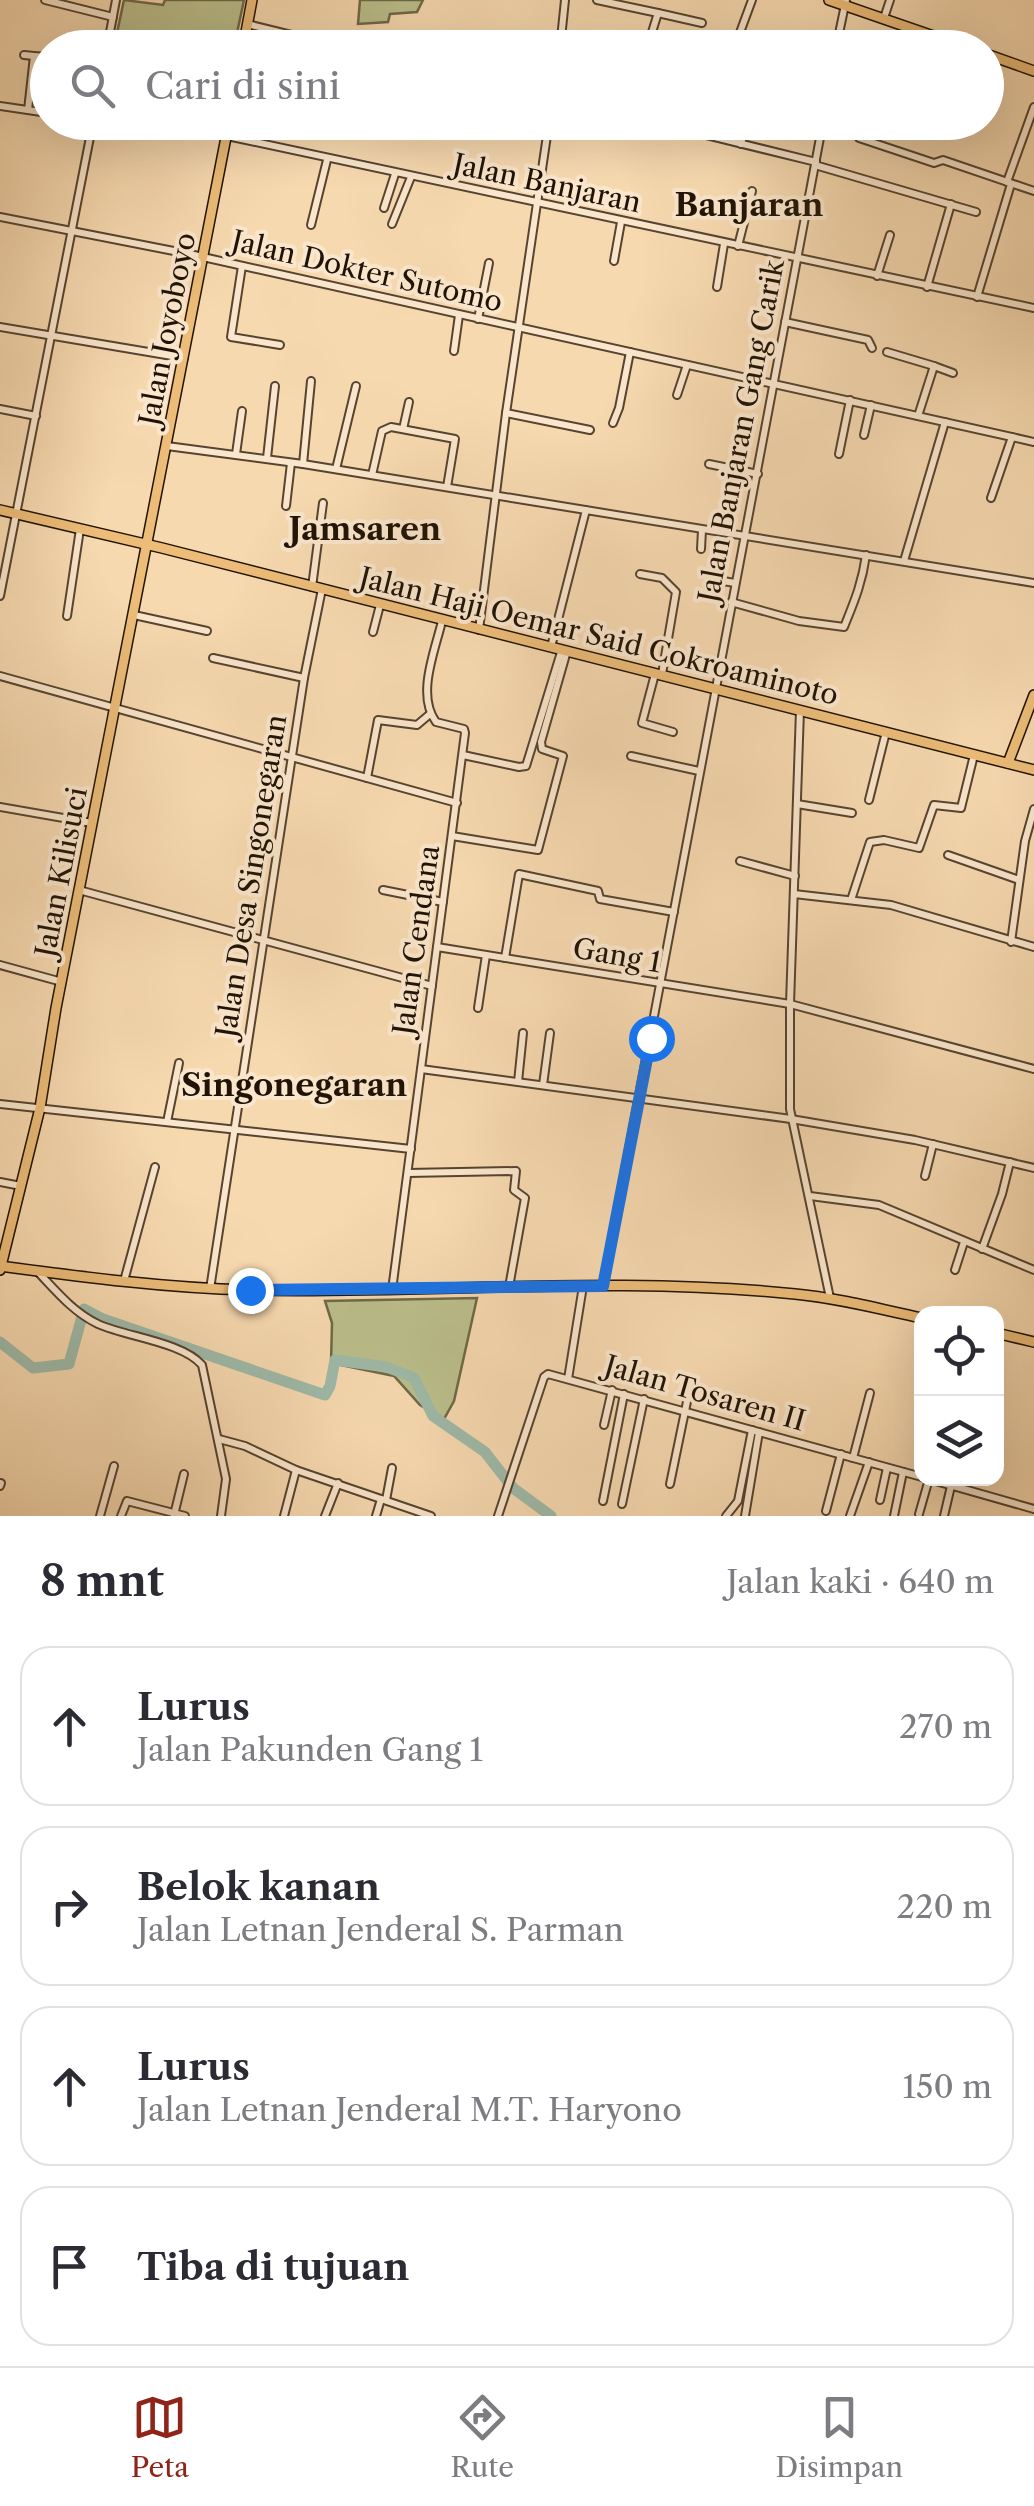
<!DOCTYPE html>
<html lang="id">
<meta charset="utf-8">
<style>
body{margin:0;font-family:"Libre Caslon Text",serif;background:#f7f7f7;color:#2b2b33}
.controls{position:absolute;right:30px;bottom:30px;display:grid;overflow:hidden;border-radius:20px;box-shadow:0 10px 40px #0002}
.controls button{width:90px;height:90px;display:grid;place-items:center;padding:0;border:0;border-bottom:2px solid #e1e1e2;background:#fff;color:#2b2b33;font:50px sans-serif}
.stop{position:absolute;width:30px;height:30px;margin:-22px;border:8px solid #1a73e8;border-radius:50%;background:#fff}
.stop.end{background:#1a73e8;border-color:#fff;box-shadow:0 2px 10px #0008}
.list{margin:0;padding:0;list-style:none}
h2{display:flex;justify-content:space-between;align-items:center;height:130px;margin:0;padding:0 40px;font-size:42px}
h2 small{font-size:32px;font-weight:400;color:#7c7c81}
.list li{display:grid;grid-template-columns:65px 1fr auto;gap:30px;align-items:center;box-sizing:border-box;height:160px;margin:0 20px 20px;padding:0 20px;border:2px solid #e1e1e2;border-radius:30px}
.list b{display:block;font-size:38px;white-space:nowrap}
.list p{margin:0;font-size:32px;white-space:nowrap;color:#7c7c81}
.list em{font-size:32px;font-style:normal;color:#7c7c81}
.icon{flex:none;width:55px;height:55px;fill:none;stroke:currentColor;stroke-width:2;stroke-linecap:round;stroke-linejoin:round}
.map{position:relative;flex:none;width:1034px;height:1516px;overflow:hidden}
.search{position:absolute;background:#fff;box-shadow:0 10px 40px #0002;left:30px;right:30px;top:30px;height:110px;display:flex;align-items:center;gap:25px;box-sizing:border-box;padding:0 35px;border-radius:55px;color:#7c7c81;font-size:38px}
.sheet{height:850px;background:#fff}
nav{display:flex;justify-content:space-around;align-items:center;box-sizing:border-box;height:140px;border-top:2px solid #e1e1e2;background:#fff;font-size:28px;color:#7c7c81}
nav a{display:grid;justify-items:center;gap:5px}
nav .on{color:#8f2418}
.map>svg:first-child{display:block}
.green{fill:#bbbf8c;stroke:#6e6948;stroke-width:2.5}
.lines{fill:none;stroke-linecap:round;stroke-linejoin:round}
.river{stroke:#9ebaa9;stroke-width:11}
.minor-casing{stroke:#564430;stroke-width:10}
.major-casing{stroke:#201305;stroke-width:12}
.minor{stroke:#fae6cc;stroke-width:6}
.major{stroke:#ecbc78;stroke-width:9}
.route{stroke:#1a73e8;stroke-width:12}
.labels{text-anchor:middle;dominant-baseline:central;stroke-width:8;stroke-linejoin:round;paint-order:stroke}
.street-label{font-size:28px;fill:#201305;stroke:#fae6cc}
.quarter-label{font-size:32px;font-weight:bold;fill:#201305;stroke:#fae6cc}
</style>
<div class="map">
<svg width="1034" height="1516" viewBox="0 0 1034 1516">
<rect width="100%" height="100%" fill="#f7d9b0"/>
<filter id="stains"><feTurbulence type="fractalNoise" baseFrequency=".002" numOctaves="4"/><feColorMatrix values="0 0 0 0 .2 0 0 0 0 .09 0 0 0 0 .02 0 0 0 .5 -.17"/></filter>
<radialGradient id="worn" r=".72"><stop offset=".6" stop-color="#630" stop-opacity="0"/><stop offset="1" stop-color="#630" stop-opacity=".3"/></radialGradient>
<g class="green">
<path d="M124,0L163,5L165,0H244L234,47H114Z"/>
<path d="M360,0H423L417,12L390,14L388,22L358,24Z"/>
<path d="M477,1298L454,1401L444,1419L420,1405L394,1376L331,1363L332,1323L325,1301Z"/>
</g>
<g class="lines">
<path class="river" d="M0,1342L33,1368L69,1364L84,1309L103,1319L325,1395L330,1386L335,1360L387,1367L414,1378L433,1416L485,1452L513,1488L551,1516"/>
<defs>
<g id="minor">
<path d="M45,0L113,17"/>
<path d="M597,0L658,13"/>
<path d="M884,18L890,0"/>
<path d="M247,24L345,48"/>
<path d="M107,48L116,0"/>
<path d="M560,48L565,0"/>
<path d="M647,48L658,13L702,23"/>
<path d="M724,48L726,42L735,46L752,0"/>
<path d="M836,48L846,0"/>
<path d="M24,55L34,56L28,110"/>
<path d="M34,56L48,57"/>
<path d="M0,106L48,113"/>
<path d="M125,122L227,136L1034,308"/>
<path d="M653,122L816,162"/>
<path d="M841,122L858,128L859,138L934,163L943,160L1034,191"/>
<path d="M741,144L747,122"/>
<path d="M815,165L976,212"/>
<path d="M1007,182L1034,107"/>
<path d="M384,208L395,174"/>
<path d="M0,217L194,255L1034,442"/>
<path d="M392,224L411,177"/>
<path d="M311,225L327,160"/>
<path d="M738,246L752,191"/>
<path d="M614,261L621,222"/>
<path d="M242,266L231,337L280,345"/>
<path d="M877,276L890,235"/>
<path d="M717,287L724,244"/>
<path d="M927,287L951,204"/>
<path d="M977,297L1011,184"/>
<path d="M478,319L489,263"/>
<path d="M785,322L868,340L872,348"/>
<path d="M0,327L184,358"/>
<path d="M454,351L459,315"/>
<path d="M887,352L934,366"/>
<path d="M677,395L687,365"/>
<path d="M0,409L36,416"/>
<path d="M506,413L590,430"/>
<path d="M918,416L934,366L953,373"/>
<path d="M613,423L619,408L630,352"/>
<path d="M403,429L409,402"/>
<path d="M864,435L871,405"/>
<path d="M167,446L303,464L1034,583"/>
<path d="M236,454L242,411"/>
<path d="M839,454L850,400"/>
<path d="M267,458L275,386"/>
<path d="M303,464L311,381"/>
<path d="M709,464L758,474"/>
<path d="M336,469L356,386"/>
<path d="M372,475L382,431L391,427L455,439L447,487"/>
<path d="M991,498L1012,437"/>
<path d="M286,506L291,463"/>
<path d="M701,549L702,530"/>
<path d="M904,561L945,422"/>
<path d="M640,574L662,578L676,592L662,674"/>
<path d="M711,579L735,583"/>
<path d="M312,587L323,503"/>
<path d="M0,596L93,122"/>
<path d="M731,602L799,621L844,627C854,602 862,584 866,555"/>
<path d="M134,615L207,631"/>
<path d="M67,616L80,529"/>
<path d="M479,630L506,413L549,122"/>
<path d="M373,632L380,605"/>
<path d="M551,647L586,510"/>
<path d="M213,658L304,678"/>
<path d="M655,674L642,723L673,732"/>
<path d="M0,676L457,803"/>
<path d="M800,710L790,1004V1109L830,1298"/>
<path d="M463,755L519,767L526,766L562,649"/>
<path d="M631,756L699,771"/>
<path d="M367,778L378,720L417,725L430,714"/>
<path d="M869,800L886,732"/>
<path d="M797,804L852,813"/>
<path d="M0,807L92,823"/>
<path d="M452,836L538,850L563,756L542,749L541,742L567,651"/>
<path d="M948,855L1019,880"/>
<path d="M740,861L795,876"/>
<path d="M79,890L432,986"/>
<path d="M383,890L443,902"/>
<path d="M794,894L891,905L1034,947"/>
<path d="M851,900L870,842L884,840L919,848L934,805L961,808L974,755"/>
<path d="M1011,942L1025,841L1034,809"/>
<path d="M437,947L790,1004L1034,1069"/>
<path d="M505,958L519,874L598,891L600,899L674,912"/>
<path d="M0,965L62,982"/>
<path d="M478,1008L486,955"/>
<path d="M421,1069L791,1119L915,1140L1034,1168"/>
<path d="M518,1082L523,1033"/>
<path d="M543,1085L550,1033"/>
<path d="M0,1104L411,1149"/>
<path d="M167,1122L179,1063"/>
<path d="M408,1173L516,1171L514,1190L525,1198L509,1287"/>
<path d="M925,1176L933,1144"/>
<path d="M0,1182L21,1186"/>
<path d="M810,1196L879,1205L1034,1270"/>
<path d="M982,1249L1002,1194L1010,1162"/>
<path d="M955,1270L964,1242"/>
<path d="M37,1271C56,1291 73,1312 98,1324C127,1337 182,1342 202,1365L226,1479L221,1516"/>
<path d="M124,1281L155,1167"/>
<path d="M603,1286L823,122"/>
<path d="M210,1289L304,678L322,589"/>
<path d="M392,1290L465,733L464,729L436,722C416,695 435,651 442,621"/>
<path d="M568,1379L583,1286"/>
<path d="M604,1425L612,1390"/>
<path d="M219,1439L245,1446L296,1470L431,1516"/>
<path d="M853,1458L870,1393"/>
<path d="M925,1478L1034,1509"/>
<path d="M670,1484L690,1387"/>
<path d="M0,1486L1,1483"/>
<path d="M386,1500L392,1468"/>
<path d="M880,1500L887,1468"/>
<path d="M603,1501L624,1394"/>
<path d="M622,1504L644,1399"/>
<path d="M826,1511L841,1454"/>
<path d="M919,1514L929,1479"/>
<path d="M174,1515L184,1474"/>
<path d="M100,1516L114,1466"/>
<path d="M121,1516L127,1501L185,1516"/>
<path d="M284,1516L296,1470"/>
<path d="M325,1516L338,1483"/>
<path d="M376,1516L381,1499"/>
<path d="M498,1516L544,1377L548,1374L922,1477"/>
<path d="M726,1516L738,1501L752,1430"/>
<path d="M745,1516L759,1432"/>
<path d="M850,1516L869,1462"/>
<path d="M894,1516L903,1472"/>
<path d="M944,1516L951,1486"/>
</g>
<g id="major">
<path d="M829,0L968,48"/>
<path d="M243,48L252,0"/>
<path d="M986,54L1034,71"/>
<path d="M0,510L162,548L1034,770"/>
<path d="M1008,763L1034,695"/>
<path d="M0,1266C83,1277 165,1288 249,1290C431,1294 614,1275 795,1294C838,1298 879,1309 922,1318"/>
<path d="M0,1270L40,1108L56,1008L229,122"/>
<path d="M996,1333L1034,1342"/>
</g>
</defs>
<use href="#minor" class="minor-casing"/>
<use href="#major" class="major-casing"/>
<use href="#minor" class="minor"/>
<use href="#major" class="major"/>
</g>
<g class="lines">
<path class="route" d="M250,1290L603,1286L651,1038"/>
</g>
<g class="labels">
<g class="street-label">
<text transform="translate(547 183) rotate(12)">Jalan Banjaran</text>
<text transform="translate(367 271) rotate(13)">Jalan Dokter Sutomo</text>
<text transform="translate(167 329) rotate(-79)">Jalan Joyoboyo</text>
<text transform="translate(741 431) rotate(-79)">Jalan Banjaran Gang Carik</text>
<text transform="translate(599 636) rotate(14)">Jalan Haji Oemar Said Cokroaminoto</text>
<text transform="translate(61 872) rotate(-79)">Jalan Kilisuci</text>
<text transform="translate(251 876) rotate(-81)">Jalan Desa Singonegaran</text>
<text transform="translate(416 940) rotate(-82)">Jalan Cendana</text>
<text transform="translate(617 955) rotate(10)">Gang 1</text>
<text transform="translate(705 1393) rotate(16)">Jalan Tosaren II</text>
</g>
<g class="quarter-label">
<text x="749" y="204">Banjaran</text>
<text x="365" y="528">Jamsaren</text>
<text x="294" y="1084">Singonegaran</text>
</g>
</g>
<rect width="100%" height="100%" filter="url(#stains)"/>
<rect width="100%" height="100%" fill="url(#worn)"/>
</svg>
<div class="controls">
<button><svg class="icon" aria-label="locate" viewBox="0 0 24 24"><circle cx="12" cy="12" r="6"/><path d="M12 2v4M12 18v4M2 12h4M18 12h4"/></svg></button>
<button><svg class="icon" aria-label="layers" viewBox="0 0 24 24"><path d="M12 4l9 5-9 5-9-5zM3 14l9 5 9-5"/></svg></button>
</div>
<div class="stop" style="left:651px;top:1038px"></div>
<div class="stop end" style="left:250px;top:1290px"></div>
<div class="search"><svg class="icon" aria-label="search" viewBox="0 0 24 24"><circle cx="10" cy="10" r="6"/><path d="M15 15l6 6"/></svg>Cari di sini</div>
</div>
<section class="sheet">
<h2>8 mnt<small>Jalan kaki · 640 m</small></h2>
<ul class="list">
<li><svg class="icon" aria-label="ahead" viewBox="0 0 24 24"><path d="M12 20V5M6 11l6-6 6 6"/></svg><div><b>Lurus</b><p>Jalan Pakunden Gang 1</p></div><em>270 m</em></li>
<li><svg class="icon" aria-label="right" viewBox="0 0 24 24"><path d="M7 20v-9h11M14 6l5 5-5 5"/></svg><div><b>Belok kanan</b><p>Jalan Letnan Jenderal S. Parman</p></div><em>220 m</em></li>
<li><svg class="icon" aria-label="ahead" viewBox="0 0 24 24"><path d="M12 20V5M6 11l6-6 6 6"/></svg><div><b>Lurus</b><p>Jalan Letnan Jenderal M.T. Haryono</p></div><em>150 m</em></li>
<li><svg class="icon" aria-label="arrive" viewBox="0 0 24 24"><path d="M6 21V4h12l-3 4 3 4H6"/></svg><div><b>Tiba di tujuan</b></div></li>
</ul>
</section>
<nav>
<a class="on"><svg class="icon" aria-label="map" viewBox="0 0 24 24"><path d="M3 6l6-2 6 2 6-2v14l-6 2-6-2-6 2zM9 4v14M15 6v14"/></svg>Peta</a>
<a><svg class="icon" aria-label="directions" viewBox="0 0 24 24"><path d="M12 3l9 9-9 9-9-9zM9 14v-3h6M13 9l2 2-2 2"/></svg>Rute</a>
<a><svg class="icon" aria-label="saved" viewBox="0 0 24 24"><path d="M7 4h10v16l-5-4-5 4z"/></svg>Disimpan</a>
</nav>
